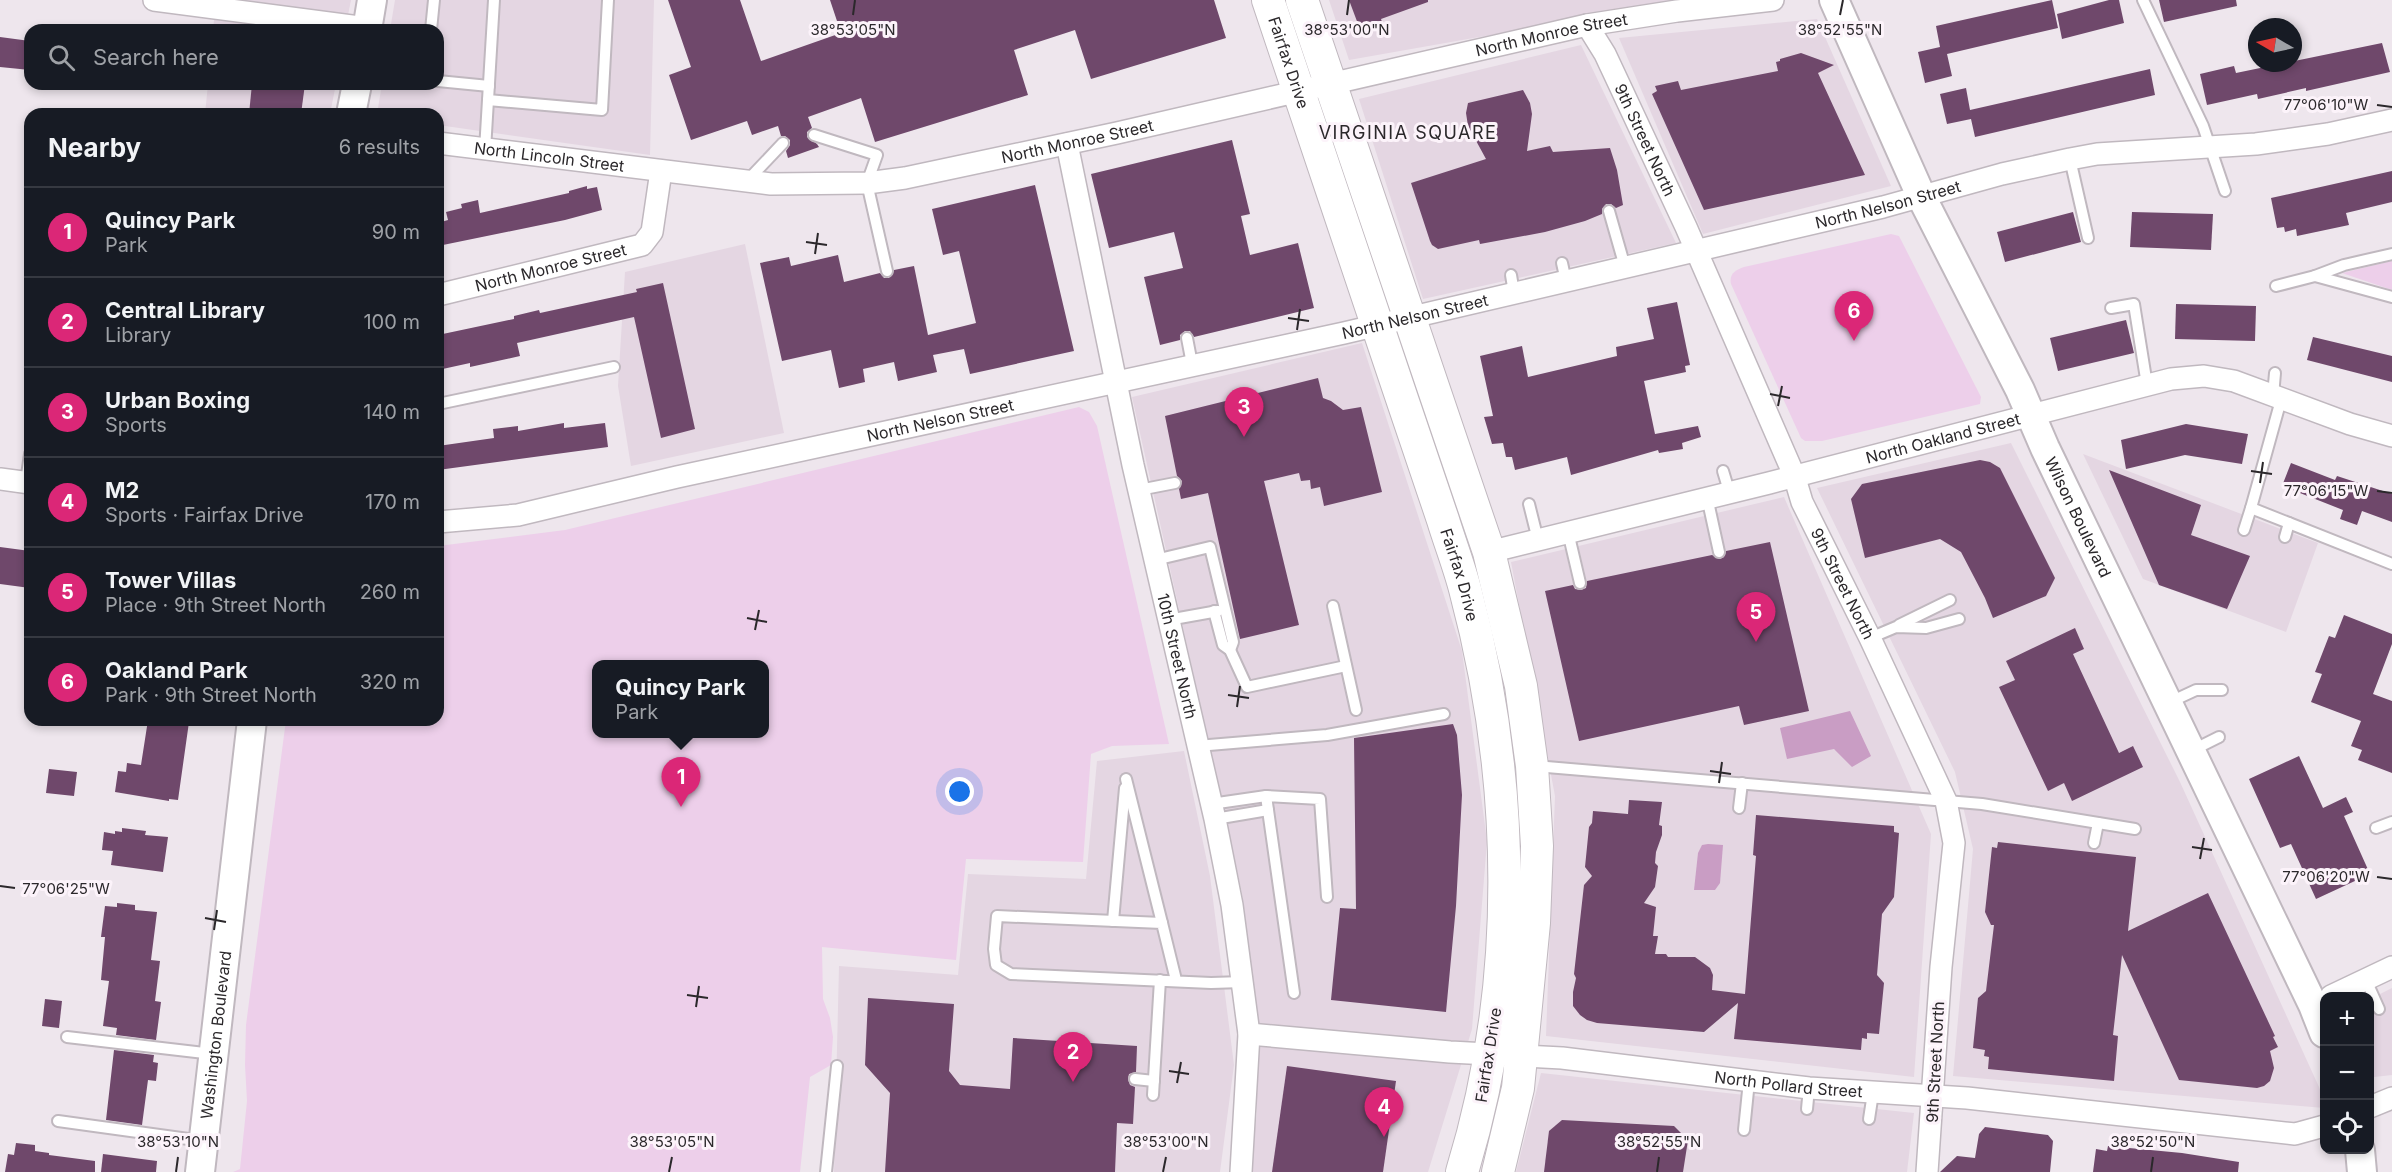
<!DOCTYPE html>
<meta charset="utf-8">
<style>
body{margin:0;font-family:Inter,sans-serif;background:#242831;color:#f1f3f6}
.controls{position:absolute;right:18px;bottom:18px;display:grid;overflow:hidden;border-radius:12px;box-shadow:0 3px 9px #0003}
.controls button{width:54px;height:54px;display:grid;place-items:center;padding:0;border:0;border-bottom:2px solid #363941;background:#171b24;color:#f1f3f6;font:30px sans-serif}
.compass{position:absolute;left:2248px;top:18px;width:54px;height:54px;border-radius:50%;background:#171b24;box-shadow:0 3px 9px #0003;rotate:279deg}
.you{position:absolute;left:960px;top:792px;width:21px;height:21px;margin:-15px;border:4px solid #fff;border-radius:50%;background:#1a73e8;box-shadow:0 0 0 9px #1a73e833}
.badge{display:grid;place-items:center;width:39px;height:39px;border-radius:50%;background:#db2777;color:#fff;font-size:20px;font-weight:700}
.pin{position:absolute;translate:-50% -50px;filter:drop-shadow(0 2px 3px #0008)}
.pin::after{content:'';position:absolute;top:32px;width:21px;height:18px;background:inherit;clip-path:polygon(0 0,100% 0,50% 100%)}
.popup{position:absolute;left:592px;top:660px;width:177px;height:78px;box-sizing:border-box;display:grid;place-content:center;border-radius:12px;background:#171b24;filter:drop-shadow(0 2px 4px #0005);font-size:20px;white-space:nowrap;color:#9ea1a6}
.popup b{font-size:22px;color:#f1f3f6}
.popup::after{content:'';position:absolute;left:50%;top:100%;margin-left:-12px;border:12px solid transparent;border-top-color:#171b24}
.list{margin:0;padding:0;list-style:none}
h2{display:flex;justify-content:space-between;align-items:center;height:78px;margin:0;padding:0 24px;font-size:26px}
h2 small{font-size:20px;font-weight:400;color:#9ea1a6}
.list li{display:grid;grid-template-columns:39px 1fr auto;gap:18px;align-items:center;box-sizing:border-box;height:90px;padding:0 24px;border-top:2px solid #363941}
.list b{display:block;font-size:22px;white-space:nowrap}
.list p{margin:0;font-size:20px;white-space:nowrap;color:#9ea1a6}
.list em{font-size:20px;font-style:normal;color:#9ea1a6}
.icon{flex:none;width:33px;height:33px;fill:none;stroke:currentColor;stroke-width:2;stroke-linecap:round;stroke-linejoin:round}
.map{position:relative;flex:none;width:2392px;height:1172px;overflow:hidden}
.search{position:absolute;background:#171b24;box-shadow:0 3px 9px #0003;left:24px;top:24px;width:420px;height:66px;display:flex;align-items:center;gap:15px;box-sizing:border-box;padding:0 21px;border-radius:18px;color:#9ea1a6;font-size:22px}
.panel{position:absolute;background:#171b24;box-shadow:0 3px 9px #0003;left:24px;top:108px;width:420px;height:618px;border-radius:18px}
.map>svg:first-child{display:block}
.built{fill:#e4d6e2}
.green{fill:#edcfea;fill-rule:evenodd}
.water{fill:#c99dc4}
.building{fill:#6f486b}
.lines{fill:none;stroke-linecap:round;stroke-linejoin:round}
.lane-casing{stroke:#c0b8bf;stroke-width:14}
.street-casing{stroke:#c0b8bf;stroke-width:24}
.secondary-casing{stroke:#c0b8bf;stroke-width:32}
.primary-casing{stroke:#c0b8bf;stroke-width:34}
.lane{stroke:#fff;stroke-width:10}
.street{stroke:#fff;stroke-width:21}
.secondary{stroke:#fff;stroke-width:28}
.primary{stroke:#fff;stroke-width:32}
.ticks{fill:none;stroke:#2b282b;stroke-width:2}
.labels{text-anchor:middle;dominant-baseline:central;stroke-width:6;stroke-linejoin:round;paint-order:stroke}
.street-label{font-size:16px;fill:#2b282b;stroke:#fcf3fa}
.neighbourhood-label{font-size:18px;letter-spacing:1.5px;fill:#2b282b;stroke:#fcf3fa}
.ticks-label{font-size:15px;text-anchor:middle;fill:#2b282b;stroke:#fcf3fa;stroke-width:6;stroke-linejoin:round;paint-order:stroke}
</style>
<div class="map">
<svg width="2392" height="1172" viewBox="0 0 2392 1172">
<rect width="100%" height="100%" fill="#eee6ed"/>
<g class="built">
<path d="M216,0H351L345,30H213Z"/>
<path d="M395,0H654L650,155L438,125V114H377L382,84H438V30H390Z"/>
<path d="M1329,0H1689L1349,60Z"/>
<path d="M1817,19L1891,186L1703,234L1619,38Z"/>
<path d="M1581,45L1676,243L1423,299L1359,99Z"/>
<path d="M208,84H336L330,114H205Z"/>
<path d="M745,244L784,433L631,466L618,386L625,272Z"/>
<path d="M1362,343L1462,651L1487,841L1472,1029L1428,1172H1248L1257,1114L1256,1002L1242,893L1132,397Z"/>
<path d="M2011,443L2180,782L2324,1098V1108L1953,1076L1973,849L1955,772L1817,488Z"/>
<path d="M2083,454L2318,543L2286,632L2143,579Z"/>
<path d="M1784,497L1931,834L1914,1077L1546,1036L1555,796L1511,562Z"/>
<path d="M1184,751L1210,876L1234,1065L1220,1172H834L839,966L958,975L968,874L1086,879L1097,761Z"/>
<path d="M2392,988V1075L2374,1077L2370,1066V996H2367L2372,994L2374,997Z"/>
<path d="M1541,1073L1914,1113L1907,1172H1516Z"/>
</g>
<g class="green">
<path d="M1891,234L1899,236L1981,397L1980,404L1822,441H1805L1801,438L1731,284C1729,274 1735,270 1744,267Z"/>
<path d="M2392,261V290L2342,273Z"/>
<path d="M1079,407L1089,412L1097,426L1169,744L1112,746L1091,754L1083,862L966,859L956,960L822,947L823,999L830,1018L833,1037L831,1065L810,1077L800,1172H233L240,1169L247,1101L245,1065L246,1025L286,720H438V546L565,530ZM597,664H765V734H597Z"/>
</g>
<g class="water">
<path d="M1850,711L1871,756L1852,767L1834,749L1787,759L1780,728Z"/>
<path d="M1708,844L1723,845L1720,883L1715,890H1694L1698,853L1702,845Z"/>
</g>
<g class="building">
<path d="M668,0H740L761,61L841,33L830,0H1214L1226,38L1091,79L1075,30L1014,50L1028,95L875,142L861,98L808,117L812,128L807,132V137L817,144L819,147L788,158L786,151L790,145V140L785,136H781L778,126L752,135L747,121L691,140L669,75L691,67Z"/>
<path d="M1349,0H1428V2L1381,19L1382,22L1365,28L1358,24Z"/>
<path d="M2052,0L2058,28L1947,54L1952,76L1925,83L1918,52L1940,47L1936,26Z"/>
<path d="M2109,0H2119L2124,23L2062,39L2057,14Z"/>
<path d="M2159,0H2236L2237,6L2164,22Z"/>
<path d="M0,37L30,41V70L0,67Z"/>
<path d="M2382,43L2390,72L2306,91V88L2258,99L2257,94L2207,105L2200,74L2234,66L2236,73Z"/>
<path d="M1801,53L1834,65L1818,73L1865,175L1704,210L1652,94L1657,91L1655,86L1678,81L1681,90L1778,71L1776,62L1780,61V59Z"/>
<path d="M2150,69L2155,95L1975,137L1971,119L1947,124L1940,94L1966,88L1970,110Z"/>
<path d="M252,84H305L301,114H249Z"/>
<path d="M1523,90L1530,103L1532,114L1527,151L1550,146L1553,152L1610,148L1617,170L1623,205L1616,208L1611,204H1606L1602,209V214L1585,221L1545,232L1480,244L1479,240L1438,249L1432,245L1430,241L1411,183L1486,159L1468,126L1466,113L1468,103Z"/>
<path d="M1232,140L1250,214L1241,216L1250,255L1298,243L1314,308L1194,337L1190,331H1185L1180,335V340L1160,345L1144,277L1183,268L1174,232L1109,248L1091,174Z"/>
<path d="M2392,171V202L2346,213L2349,225L2297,236L2296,229L2285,232L2284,227L2277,228L2271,198Z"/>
<path d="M1035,185L1074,351L970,374L964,349L933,355L937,372L898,381L894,362L863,369L865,382L839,388L831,350L782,361L760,263L789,257L791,266L838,255L844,282L880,273L884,278H889L894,270L914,266L928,335L976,323L959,251L943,255L932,209Z"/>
<path d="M587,186V189L597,187L602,210L565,220L438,246V223L448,220L446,212L462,208L461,204L478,200L480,213L569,193V191Z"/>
<path d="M2073,212L2081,242L2005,262L1997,232Z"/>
<path d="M2132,212L2213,214L2211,250L2130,247Z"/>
<path d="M663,283L695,429L661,438L634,317L517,343L520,356L470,367V363L438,370V335L514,319V316L539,310L540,313L637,292L636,289Z"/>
<path d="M1677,302L1690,365L1685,366L1686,372L1644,381L1655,434L1698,426L1701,437L1682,443L1683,449L1659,453L1658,450L1571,475L1567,457L1515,470L1512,457H1506L1503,443L1492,444L1484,417L1493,416L1480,356L1522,346L1528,377L1617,356L1616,347L1654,339L1647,308Z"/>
<path d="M2176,304L2256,306L2255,341L2175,339Z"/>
<path d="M2126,320L2134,353L2058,371L2050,338Z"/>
<path d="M2313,337L2392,356V382L2307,360Z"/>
<path d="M1318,378L1323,398L1331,401L1343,410L1361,407L1382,492L1324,506L1320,487L1311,489L1310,480L1301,481L1299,473L1264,481L1299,625L1240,639L1208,493L1181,499L1179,489L1182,481L1177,476L1165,416Z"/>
<path d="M564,423V428L605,423L608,447L438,470V446L494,438L493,429L518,426V431Z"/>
<path d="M2186,424L2248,434L2242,464L2185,455L2126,469L2121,440Z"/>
<path d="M1980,460L1990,462L2000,468L2055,578L2046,596L1993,618L1985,598L1961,552L1940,539L1865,558L1851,499L1862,484Z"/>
<path d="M2291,463L2335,480L2337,476L2392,494V522L2362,511L2357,525L2340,519L2343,510L2282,486Z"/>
<path d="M2109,470L2201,505L2191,535L2250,556L2227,609L2159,585Z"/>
<path d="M1770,542L1809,711L1744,725L1739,706L1579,741L1545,591L1573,585L1575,589L1581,590L1586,588L1587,581L1712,555L1720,559L1724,557L1726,551Z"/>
<path d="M0,547L30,551V588L0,584Z"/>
<path d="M2344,615L2392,634V644L2373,694L2392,701V773L2358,760L2362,750L2351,746L2361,721L2311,702L2322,674L2315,672L2329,636L2335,638Z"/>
<path d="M2075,628L2084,649L2073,654L2119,753L2133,746L2143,767L2072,801L2064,783L2048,791L1999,687L2015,680L2006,661Z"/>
<path d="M148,720L189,722L178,800L169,799V801L115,792L118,771L126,772L127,763L141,765Z"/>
<path d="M1453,724L1457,735L1462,795L1456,906L1446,1012L1331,1000L1340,908L1356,909L1354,738Z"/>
<path d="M2299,756L2323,808L2346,797L2353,812L2344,816L2370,874L2316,899L2291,844L2280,848L2249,779Z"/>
<path d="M49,769L77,772L74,796L46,793Z"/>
<path d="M1629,800L1662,802L1659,825L1662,826V835L1656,852L1655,863L1658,866L1655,887L1644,903L1656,907L1653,936H1658L1655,954H1666L1668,957H1695L1710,968L1713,975L1712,990L1745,994L1756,856L1753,855L1756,815L1894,826V832L1899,833L1894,897L1882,914L1877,975L1884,983L1879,1034L1867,1033V1039L1862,1038L1861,1050L1734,1039L1738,1003L1704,1032L1597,1023L1587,1020L1580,1015L1573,1006V992L1576,978L1574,974L1584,885L1592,876L1585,867L1589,827L1592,823L1593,811L1628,814Z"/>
<path d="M122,828L146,831L145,835L168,837L163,872L111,865L113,851L102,850L104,832L115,834V831L122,832Z"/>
<path d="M1998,842L2136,857L2128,931L2208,893L2275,1036L2273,1037L2278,1047L2270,1051L2274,1068L2270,1081L2264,1086L2257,1088L2179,1080L2122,955L2113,1035L2118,1036L2114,1081L1988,1069L1989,1057L1984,1056L1985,1050L1973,1048L1978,998L1986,991L1994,925H1991L1985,912L1992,847L1997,848Z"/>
<path d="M117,903L135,905V910L157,912L151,960L160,961L155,1001L161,1002L156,1040L116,1035L117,1028L103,1026L109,981L101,980L105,937H101L105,906L117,907Z"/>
<path d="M868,998L954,1004L949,1071L960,1085L1010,1089L1013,1038L1137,1046L1136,1072L1129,1074L1128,1079L1130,1085L1135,1087L1133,1124L1117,1123L1115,1172H885L890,1093L865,1065Z"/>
<path d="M45,999L62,1001L59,1028L42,1026Z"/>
<path d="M114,1050L154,1055L153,1062L158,1063L156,1081L148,1080L142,1125L106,1120Z"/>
<path d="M1287,1066L1396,1081L1383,1172H1272Z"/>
<path d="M1562,1120L1674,1126L1688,1140L1683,1172H1544L1549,1131Z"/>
<path d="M1985,1127L2048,1135L2053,1141L2050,1172H1940L1957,1156L1975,1158L1979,1134Z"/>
<path d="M16,1143L35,1145V1151L49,1153V1155L95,1161V1172H5L8,1154L14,1155Z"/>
<path d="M2108,1146L2182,1153L2239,1162L2238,1172H2093L2096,1149L2107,1151Z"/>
<path d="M103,1154L157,1161L156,1172H101Z"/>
</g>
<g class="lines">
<defs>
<g id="lane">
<path d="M2143,0L2203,126L2225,191"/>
<path d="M431,30L434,0"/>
<path d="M438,81L489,86"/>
<path d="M488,100L602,110L608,0"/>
<path d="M814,135L877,155L867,183L887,271"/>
<path d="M485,150L494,0"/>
<path d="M2070,159L2088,238"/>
<path d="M747,181L783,143"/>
<path d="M1609,211L1625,267"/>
<path d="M1562,263L1566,281"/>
<path d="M1511,275L1514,293"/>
<path d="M2315,276L2344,265L2392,254"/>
<path d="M2276,286L2315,276L2392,297"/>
<path d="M2111,308L2134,304L2147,385"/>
<path d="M1187,338L1192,364"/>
<path d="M2273,396L2275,373"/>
<path d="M2281,400L2251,508L2392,564"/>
<path d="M438,404L614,367"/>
<path d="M1723,471L1729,491"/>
<path d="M26,482L30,454"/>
<path d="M1139,490L1175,483"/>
<path d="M1707,497L1719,552"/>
<path d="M1529,504L1538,540"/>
<path d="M2244,530L2251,508"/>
<path d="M1568,532L1580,583"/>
<path d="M2285,537L2289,523"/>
<path d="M1155,560L1210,547L1233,642L1230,650"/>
<path d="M1333,606L1356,710"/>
<path d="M1214,611L1223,645L1230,650L1247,687L1346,666"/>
<path d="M1168,620L1218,611"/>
<path d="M1899,625L1950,600"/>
<path d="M1870,638L1896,627L1926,628L1959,619"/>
<path d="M2168,703L2196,690H2222"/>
<path d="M1197,746L1327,735L1444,714"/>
<path d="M2191,751L2219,737"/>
<path d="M1535,766L1982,804L2135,829"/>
<path d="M1126,779L1162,923"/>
<path d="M1211,804L1266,796"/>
<path d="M1739,808L1742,783"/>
<path d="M1215,819L1268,810"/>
<path d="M2376,828L2392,822"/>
<path d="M2094,843L2098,823"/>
<path d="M1113,921L1125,788"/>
<path d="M1176,980L1162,923L997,916L994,949L996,965L1011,974L1211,983L1243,982"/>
<path d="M2366,980L2379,1009"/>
<path d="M1294,993L1266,796L1320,799L1327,897"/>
<path d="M67,1037L213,1054"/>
<path d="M1135,1079L1154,1081"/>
<path d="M1153,1095L1160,980"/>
<path d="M1807,1109L1809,1088"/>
<path d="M1869,1119L1873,1093"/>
<path d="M58,1121L203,1141"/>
<path d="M1744,1130L1749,1081"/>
<path d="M826,1172L837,1066"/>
</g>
<g id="street">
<path d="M154,0L367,28"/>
<path id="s1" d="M1587,25L1605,54L1686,227L1794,475L1802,502L1870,638L1946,801L1954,843L1941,967L1927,1172"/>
<path id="s2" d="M438,143L771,184L867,183L905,178L1117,133L1587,25L1677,11L1773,0"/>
<path id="s3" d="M1067,144L1133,465L1215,819L1232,905L1249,1034L1241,1172"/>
<path id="s4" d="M438,295L642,245L652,232L661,171"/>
<path d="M0,479L30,483"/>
<path id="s5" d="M438,522L518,515L677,477L1344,333L1883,207L2002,174L2070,159L2097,154L2256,144L2328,134L2392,120"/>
<path id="s6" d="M1489,552L1769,483L2171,379L2204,376L2234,381L2350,424L2392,436"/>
<path d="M2331,996L2392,967"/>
<path id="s7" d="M1249,1034L1450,1052L1562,1058L1809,1088L1967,1098L2295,1134L2324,1126"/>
<path d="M2370,1107L2392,1098"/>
</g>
<g id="secondary">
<path id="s8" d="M1834,0L1922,198L2020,390L2045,448L2313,1005L2324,1033"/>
<path d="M367,30L372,0"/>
<path d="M351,114L357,84"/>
<path d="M2360,1150L2362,1172"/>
<path id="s9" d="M200,1172L252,720"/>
</g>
<g id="primary">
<path id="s10" d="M1268,0C1311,129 1355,258 1398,387C1413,431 1428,475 1443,520C1450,543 1459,566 1465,589C1516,779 1520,983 1462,1172"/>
<path d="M1302,0L1489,552L1521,686L1532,766L1537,846L1534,923L1518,1088L1498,1172"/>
</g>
</defs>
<use href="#lane" class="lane-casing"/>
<use href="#street" class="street-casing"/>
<use href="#secondary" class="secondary-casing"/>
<use href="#primary" class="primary-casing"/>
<use href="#lane" class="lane"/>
<use href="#street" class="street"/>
<use href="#secondary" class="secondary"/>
<use href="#primary" class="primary"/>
</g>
<path class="ticks" d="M853,15L855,0M1347,15L1349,0M1840,15L1843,0M2377,105L2392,107M806,242L827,245M815,254L818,233M1288,318L1309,321M1297,330L1300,309M1770,394L1790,398M1778,406L1782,386M2251,471L2272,474M2260,483L2263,462M2377,491L2392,493M747,618L767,622M755,630L759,610M1228,695L1249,698M1237,707L1240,686M1710,771L1731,774M1719,783L1722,762M2192,847L2212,850M2200,859L2204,838M2377,877L2392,879M0,886L15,888M205,918L226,922M214,930L217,910M687,995L708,998M696,1007L699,986M1169,1071L1189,1074M1177,1083L1181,1062M176,1172L178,1157M669,1172L672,1157M1163,1172L1166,1157M1657,1172L1659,1157M2151,1172L2153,1157"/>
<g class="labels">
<g class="street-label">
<text stroke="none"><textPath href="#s2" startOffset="1132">North Monroe Street</textPath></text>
<text stroke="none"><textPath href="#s10" startOffset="66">Fairfax Drive</textPath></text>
<text stroke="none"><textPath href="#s1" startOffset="129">9th Street North</textPath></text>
<text stroke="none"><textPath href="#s2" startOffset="646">North Monroe Street</textPath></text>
<text stroke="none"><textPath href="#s2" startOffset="112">North Lincoln Street</textPath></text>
<text stroke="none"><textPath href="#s5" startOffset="1485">North Nelson Street</textPath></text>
<text stroke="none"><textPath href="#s4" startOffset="116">North Monroe Street</textPath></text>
<text stroke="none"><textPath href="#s5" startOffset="999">North Nelson Street</textPath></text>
<text stroke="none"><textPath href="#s5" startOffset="513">North Nelson Street</textPath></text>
<text stroke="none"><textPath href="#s6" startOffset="468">North Oakland Street</textPath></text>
<text stroke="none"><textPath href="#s8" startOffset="572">Wilson Boulevard</textPath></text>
<text stroke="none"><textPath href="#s10" startOffset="606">Fairfax Drive</textPath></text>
<text stroke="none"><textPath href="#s1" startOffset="615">9th Street North</textPath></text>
<text stroke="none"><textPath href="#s3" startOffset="524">10th Street North</textPath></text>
<text stroke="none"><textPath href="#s9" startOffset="138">Washington Boulevard</textPath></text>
<text transform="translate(1488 1055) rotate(-81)">Fairfax Drive</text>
<text transform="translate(1935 1062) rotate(-87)">9th Street North</text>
<text stroke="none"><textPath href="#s7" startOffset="542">North Pollard Street</textPath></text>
</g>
<g class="neighbourhood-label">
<text x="1408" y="132">VIRGINIA SQUARE</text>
</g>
</g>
<g class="ticks-label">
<text x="853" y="35">38°53'05"N</text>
<text x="1347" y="35">38°53'00"N</text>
<text x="1840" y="35">38°52'55"N</text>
<text x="2326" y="110">77°06'10"W</text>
<text x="2326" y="496">77°06'15"W</text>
<text x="2326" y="882">77°06'20"W</text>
<text x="66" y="894">77°06'25"W</text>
<text x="178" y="1147">38°53'10"N</text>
<text x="672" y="1147">38°53'05"N</text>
<text x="1166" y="1147">38°53'00"N</text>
<text x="1659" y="1147">38°52'55"N</text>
<text x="2153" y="1147">38°52'50"N</text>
</g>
</svg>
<div class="controls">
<button>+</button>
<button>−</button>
<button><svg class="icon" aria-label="locate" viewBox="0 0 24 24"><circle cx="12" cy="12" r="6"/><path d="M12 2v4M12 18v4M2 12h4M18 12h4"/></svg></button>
</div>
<svg class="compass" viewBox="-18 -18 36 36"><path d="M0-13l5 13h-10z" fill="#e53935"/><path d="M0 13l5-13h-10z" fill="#9ea1a6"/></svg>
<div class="you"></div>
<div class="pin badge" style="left:681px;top:807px">1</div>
<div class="popup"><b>Quincy Park</b>Park</div>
<div class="pin badge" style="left:1073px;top:1082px">2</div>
<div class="pin badge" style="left:1244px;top:437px">3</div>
<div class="pin badge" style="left:1384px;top:1137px">4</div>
<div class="pin badge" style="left:1756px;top:642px">5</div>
<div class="pin badge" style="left:1854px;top:341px">6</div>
<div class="search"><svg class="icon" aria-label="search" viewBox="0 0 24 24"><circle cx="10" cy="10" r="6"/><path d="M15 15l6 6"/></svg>Search here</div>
<section class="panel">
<h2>Nearby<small>6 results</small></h2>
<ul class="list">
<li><span class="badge">1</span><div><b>Quincy Park</b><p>Park</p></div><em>90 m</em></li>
<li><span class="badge">2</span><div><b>Central Library</b><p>Library</p></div><em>100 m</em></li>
<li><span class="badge">3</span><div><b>Urban Boxing</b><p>Sports</p></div><em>140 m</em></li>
<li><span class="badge">4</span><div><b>M2</b><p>Sports · Fairfax Drive</p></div><em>170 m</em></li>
<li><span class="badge">5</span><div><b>Tower Villas</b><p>Place · 9th Street North</p></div><em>260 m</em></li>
<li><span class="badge">6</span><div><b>Oakland Park</b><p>Park · 9th Street North</p></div><em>320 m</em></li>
</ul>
</section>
</div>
